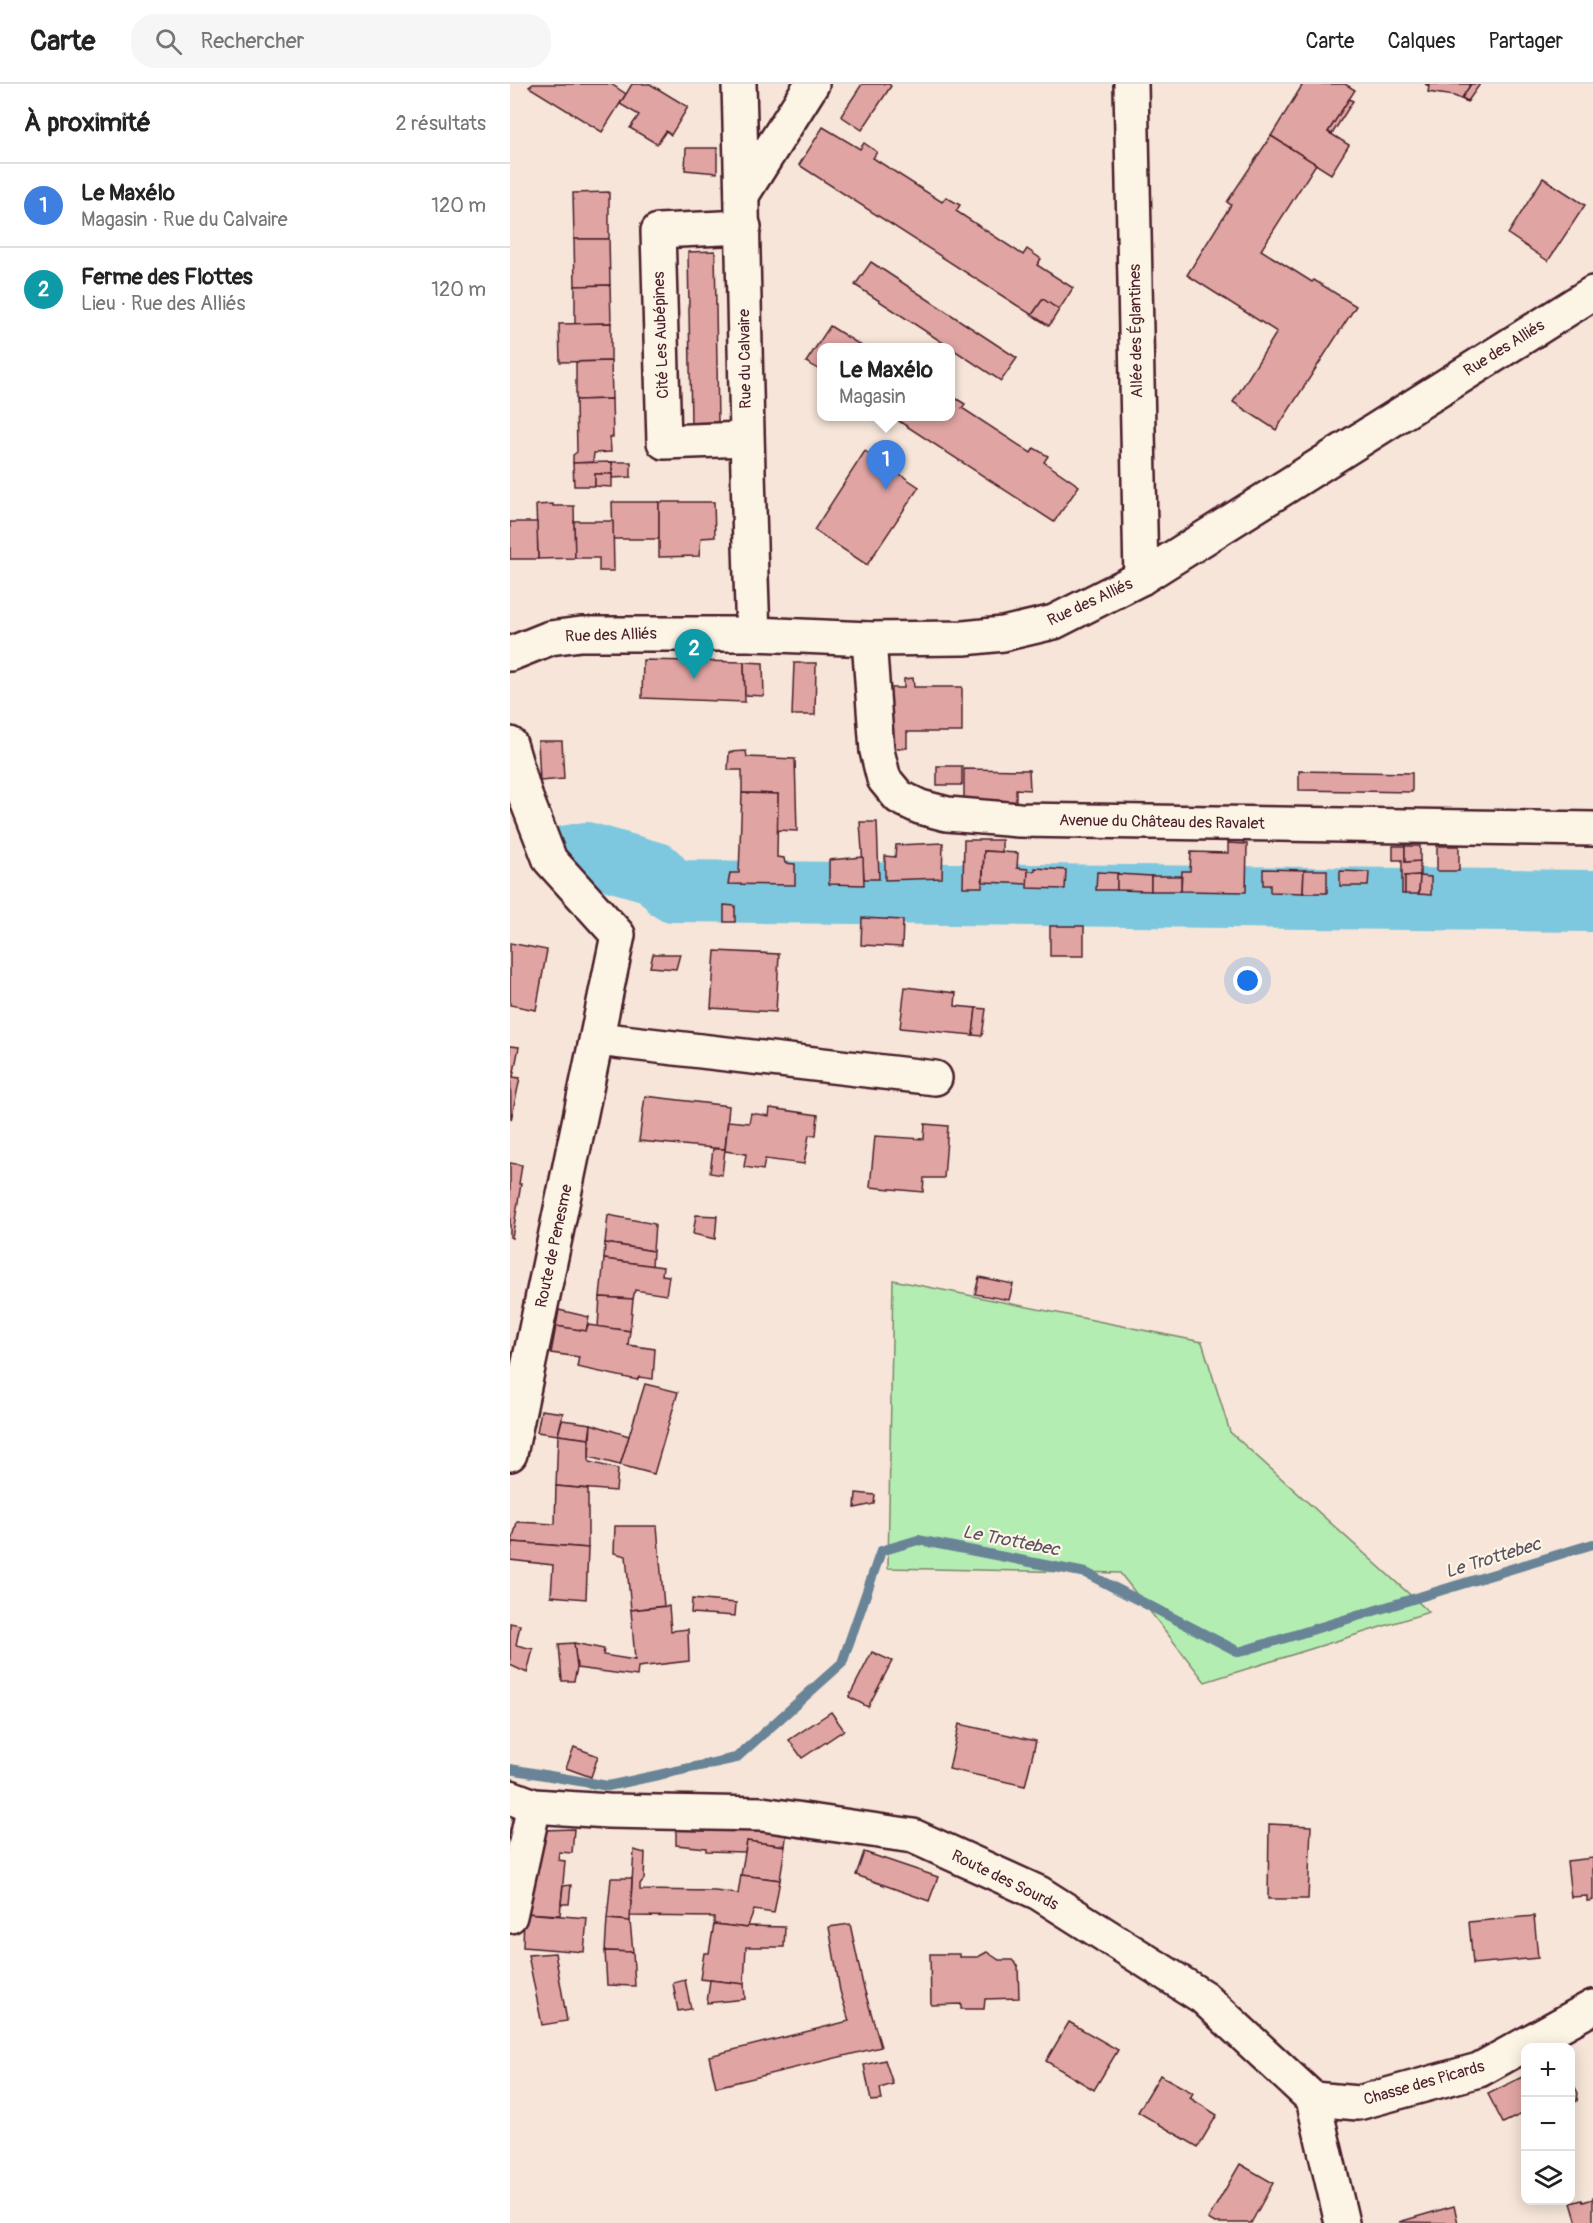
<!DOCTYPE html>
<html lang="fr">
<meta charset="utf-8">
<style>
body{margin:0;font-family:Pangolin,sans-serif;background:#f6f6f6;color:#222}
.controls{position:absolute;right:18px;bottom:18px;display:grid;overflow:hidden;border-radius:12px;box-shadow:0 3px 15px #0003}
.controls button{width:54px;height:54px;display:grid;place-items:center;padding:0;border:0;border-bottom:2px solid #e0e0e0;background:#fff;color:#222;font:30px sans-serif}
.you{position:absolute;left:738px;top:897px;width:21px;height:21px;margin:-15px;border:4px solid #fff;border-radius:50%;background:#1a73e8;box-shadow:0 0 0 9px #1a73e833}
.badge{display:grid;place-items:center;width:39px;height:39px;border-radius:50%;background:#d1495b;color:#fff;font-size:20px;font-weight:700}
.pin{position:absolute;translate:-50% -50px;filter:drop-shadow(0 2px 3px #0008)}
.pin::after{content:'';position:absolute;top:32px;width:21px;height:18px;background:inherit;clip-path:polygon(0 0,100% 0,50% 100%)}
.popup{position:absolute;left:307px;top:259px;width:138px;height:78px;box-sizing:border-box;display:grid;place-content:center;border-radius:12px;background:#fff;filter:drop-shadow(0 2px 4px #0005);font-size:20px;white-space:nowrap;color:#767676}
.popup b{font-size:22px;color:#222}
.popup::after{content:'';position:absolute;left:50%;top:100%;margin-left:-12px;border:12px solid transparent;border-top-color:#fff}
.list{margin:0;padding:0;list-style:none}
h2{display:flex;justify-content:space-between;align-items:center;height:78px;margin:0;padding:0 24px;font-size:26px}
h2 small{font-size:20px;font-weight:400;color:#767676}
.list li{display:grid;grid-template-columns:39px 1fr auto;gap:18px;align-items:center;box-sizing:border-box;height:84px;padding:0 24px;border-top:2px solid #e0e0e0}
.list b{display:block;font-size:22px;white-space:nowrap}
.list p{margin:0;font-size:20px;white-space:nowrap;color:#767676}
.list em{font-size:20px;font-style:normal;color:#767676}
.icon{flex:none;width:33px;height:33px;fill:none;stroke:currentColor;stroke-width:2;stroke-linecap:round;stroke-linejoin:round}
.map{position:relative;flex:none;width:1083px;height:2139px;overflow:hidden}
header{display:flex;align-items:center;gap:36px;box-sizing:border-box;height:84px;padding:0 30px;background:#fff;border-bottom:2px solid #e0e0e0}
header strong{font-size:28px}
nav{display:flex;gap:33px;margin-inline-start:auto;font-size:21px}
.search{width:420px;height:54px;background:#f6f6f6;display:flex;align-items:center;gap:15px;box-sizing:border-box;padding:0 21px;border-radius:24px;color:#767676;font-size:22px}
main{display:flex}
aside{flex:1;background:#fff}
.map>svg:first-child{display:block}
.green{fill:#b3edb1;stroke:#7e866e;stroke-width:1.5}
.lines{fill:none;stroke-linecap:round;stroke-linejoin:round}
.stream{stroke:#698497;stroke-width:10}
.river{stroke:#7ec8df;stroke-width:62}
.building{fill:#e0a5a3;stroke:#4a1f2b;stroke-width:1.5}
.minor-casing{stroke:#4a1f2b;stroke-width:38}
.minor{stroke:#fcf5e5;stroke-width:33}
.labels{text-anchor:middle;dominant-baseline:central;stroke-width:4.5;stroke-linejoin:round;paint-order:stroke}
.street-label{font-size:16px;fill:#4a1f2b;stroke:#fcf5e5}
.water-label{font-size:18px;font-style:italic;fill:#5a5261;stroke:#fcf5e5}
</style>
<header>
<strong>Carte</strong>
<div class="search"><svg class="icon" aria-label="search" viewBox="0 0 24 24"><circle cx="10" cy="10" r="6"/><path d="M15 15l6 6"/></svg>Rechercher</div>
<nav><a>Carte</a><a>Calques</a><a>Partager</a></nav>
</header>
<main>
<aside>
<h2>À proximité<small>2 résultats</small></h2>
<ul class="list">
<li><span class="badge" style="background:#3f7fe0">1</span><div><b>Le Maxélo</b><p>Magasin · Rue du Calvaire</p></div><em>120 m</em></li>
<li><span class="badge" style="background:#0f9aa8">2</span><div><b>Ferme des Flottes</b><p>Lieu · Rue des Alliés</p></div><em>120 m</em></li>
</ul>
</aside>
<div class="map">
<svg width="1083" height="2139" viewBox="0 0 1083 2139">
<rect width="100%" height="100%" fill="#f6e5d8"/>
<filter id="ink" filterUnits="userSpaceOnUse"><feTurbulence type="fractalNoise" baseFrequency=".0167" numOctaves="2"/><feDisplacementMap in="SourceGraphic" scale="12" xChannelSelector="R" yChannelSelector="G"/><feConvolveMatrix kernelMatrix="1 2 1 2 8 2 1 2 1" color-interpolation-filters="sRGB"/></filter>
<g filter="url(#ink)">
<path class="green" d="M383,1196L692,1258L720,1348L919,1528L695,1598L610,1489L378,1484Z"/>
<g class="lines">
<path class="stream" d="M0,1685L98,1702L226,1674L332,1579L371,1467L408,1456L576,1489L729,1568L1083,1460"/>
<path class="river" d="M54,773L76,769L146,789L162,807L1083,817"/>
</g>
<g class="building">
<path d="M23,0H101L116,10L92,48L19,3Z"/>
<path d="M122,0H140L178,23L161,51L156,47L147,60L120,44L129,31L110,20Z"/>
<path d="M352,0H379L381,2L352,46L331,32Z"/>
<path d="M793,0H835L845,6L818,48L839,61L821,90L761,52Z"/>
<path d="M915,0H961L952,14L958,18L944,12L918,8L919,2Z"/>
<path d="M961,0H970L958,17L952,14Z"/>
<path d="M839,15L843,17L822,50L818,48Z"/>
<path d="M313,43L350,65L354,59L367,68L363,74L432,118L436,113L450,121L446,127L513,171L517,165L531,175L527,181L563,204L549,226L533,215L522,231L289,81Z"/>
<path d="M761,52L806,80L751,166L802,198L804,196L846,222L766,346L723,318L767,248L677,191L721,121L717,118Z"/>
<path d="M176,64H207V89L175,86Z"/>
<path d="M1033,94L1075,121L1038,177L998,150Z"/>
<path d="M99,108V155H64L63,109Z"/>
<path d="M64,155H99L100,201L65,202Z"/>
<path d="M205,167L208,338L181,339L178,168Z"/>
<path d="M361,178L507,274L491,297L345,201Z"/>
<path d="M100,201L101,239L65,240V202Z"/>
<path d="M533,215L549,226L539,242L522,231Z"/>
<path d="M101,239V277L50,278L49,240Z"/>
<path d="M320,242L355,264H312V287L296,278Z"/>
<path d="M101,277L102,315L66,316V278Z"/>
<path d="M442,312L455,320L452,324L521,369L524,364L538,372L534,378L569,402L544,438L381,332H440Z"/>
<path d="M102,315L103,353H100L101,368L84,369L83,378L63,379V371L67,368L66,316Z"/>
<path d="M355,367L409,403L357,481L304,446Z"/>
<path d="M102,378H121V393L102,394Z"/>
<path d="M102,378V390H85V402H64L63,379Z"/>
<path d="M85,390H102V403L85,402Z"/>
<path d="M102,418H149V455H103Z"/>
<path d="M149,418H204L205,453L191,454L189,472L149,473Z"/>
<path d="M43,420V422H64L65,474L28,475L26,421Z"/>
<path d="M64,437H103L104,487H89V474H65Z"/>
<path d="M0,438H27L28,475H0Z"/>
<path d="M133,576L234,578L235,618L132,614Z"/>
<path d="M234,578L253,579L254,612L235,611Z"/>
<path d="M284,579H306L305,631H282Z"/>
<path d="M403,594L404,603H452V648H397V664H379L375,604H394V595Z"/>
<path d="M28,657H52L54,695L30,697Z"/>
<path d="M236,667L237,673L285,675L287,747L267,746L268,710L232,709V686H218L219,668Z"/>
<rect x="427" y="682" width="25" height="19"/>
<path d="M454,685L519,686L520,706L506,705V722L454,718Z"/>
<path d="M789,687L902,689V708L789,706Z"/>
<path d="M232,709L268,710L267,773L274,774L275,779L285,780V801L218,800L220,789H229Z"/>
<path d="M350,738H367L369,795H354Z"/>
<path d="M454,756H492V768L474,767L472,803H453Z"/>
<path d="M433,759L432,794L375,796V772L385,773L386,761Z"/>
<path d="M718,759L737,760L736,808L671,807L672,787H680L681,768L718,769Z"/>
<path d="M883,762H895V778L910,777V791L895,792V810H892V776H883Z"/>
<path d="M895,762H910V777L895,778Z"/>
<rect x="927" y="762" width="22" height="25"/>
<path d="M474,767L508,769L507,784L518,785V800L473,798Z"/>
<path d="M353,773L354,801L319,800V776Z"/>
<path d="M525,784L556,786L555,805L517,804L518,787H525Z"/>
<path d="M753,785L794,786L793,809L760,808V801H753Z"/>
<path d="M794,786H817V809H793Z"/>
<path d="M830,787L859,788L858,802H830Z"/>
<path d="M587,788L608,789L607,806H586Z"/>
<path d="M607,790L641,792V807L607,806Z"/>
<path d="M910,791L909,810H895V792Z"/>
<rect x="641" y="792" width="30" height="15"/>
<path d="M910,792L921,793V811L909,810Z"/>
<path d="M214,821L225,822V838H214Z"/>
<path d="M352,834L393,836L392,863L351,861Z"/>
<rect x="540" y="842" width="34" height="30"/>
<path d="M0,859L37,866L26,926L0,921Z"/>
<path d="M205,867L269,870L266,928L201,924Z"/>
<path d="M143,870H170L166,885L140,883Z"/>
<path d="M395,903L446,909L445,922L466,924L463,951L390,944Z"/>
<path d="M466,924L476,925L472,952L463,951Z"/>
<path d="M0,962L9,963L3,993L10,994L1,1036Z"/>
<path d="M135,1012L219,1022L215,1065L129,1057Z"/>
<path d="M260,1024L308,1031L306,1051H299L294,1080L255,1075L253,1086L234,1083L236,1070L215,1067L218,1037L239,1039L241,1029L259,1032Z"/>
<path d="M415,1040L438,1042L434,1094H414L413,1108L360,1103L365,1052L414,1055Z"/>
<path d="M203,1065H215L212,1091L200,1089Z"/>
<path d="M0,1079L12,1081L9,1100H11L2,1154L0,1153Z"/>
<path d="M98,1131L145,1140L143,1167L95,1159Z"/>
<path d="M186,1131L207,1132L205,1155L183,1150Z"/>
<path d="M95,1159L143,1167L142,1182L94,1175Z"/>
<path d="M94,1175L153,1183L152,1191L159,1192L156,1211L125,1206L123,1215L90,1213Z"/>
<path d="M469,1193L503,1200L499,1216L465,1210Z"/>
<path d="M90,1213L123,1215L120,1247L88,1243Z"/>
<path d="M49,1226L79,1233L76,1247L46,1242Z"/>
<path d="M78,1241L120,1247L118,1261L145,1265L143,1295L129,1293L127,1296L67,1283L69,1273L41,1269L46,1242L76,1247Z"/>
<path d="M135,1300L168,1308L144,1390L110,1381Z"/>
<path d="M31,1326L53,1329L48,1351L27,1348Z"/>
<path d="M52,1336L81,1340L79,1355L48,1351Z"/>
<path d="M81,1340L119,1352L110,1381L79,1373Z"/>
<path d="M48,1351L79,1355V1378L108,1385L106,1407L46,1402Z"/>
<path d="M46,1402L78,1405V1464L2,1458L7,1438L45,1440Z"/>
<path d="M346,1409L365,1411L364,1420L345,1424Z"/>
<path d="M105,1442H147L154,1522L121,1526L116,1472L104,1469Z"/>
<path d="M2,1458L78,1464L76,1515L41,1512L43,1481L0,1476Z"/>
<path d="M182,1515L226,1519L225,1532L181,1529Z"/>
<path d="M159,1522L161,1547L178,1545L179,1577L128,1583L127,1592L67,1584L64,1559L94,1565L93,1571L125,1576L121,1526Z"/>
<path d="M0,1539L10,1541L6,1561L23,1565L17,1589L0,1581Z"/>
<path d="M64,1559L67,1584L64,1597H52L49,1560Z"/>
<path d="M362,1568L382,1577L358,1623L339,1613Z"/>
<path d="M321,1628L334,1646L292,1674L279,1656Z"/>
<path d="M449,1640L526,1657L515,1702L439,1685Z"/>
<path d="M64,1663L88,1672L81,1693L56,1684Z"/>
<path d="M759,1740L801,1742L798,1815H758Z"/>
<path d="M166,1742L277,1746L275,1762L237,1757L235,1768L196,1767V1764L166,1761Z"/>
<path d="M64,1745L62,1769L49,1768L48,1776L55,1777L50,1831L14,1829L27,1754L34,1755L33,1746Z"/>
<path d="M237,1757L275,1762L270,1796L231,1791Z"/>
<path d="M124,1766L135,1769L134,1795L130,1800V1806L205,1807L228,1810L231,1791L270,1796L264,1829L244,1826L237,1844L204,1840V1833L120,1832Z"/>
<path d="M354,1768L428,1793L419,1817L346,1791Z"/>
<path d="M1083,1774V1816L1077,1817V1812L1061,1813L1057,1777Z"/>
<path d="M101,1794H122L120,1837L97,1835Z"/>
<path d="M61,1801L59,1820H51L53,1802Z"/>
<path d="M14,1829L77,1834L74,1868L13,1863Z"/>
<path d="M1024,1832L1028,1874L963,1880L959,1838Z"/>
<path d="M97,1835L120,1837L123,1868L95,1867Z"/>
<path d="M204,1840L237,1844L238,1842L275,1843L274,1863H236L234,1900L190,1895L194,1869H199Z"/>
<path d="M340,1840L353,1901L371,1963L206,2003L199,1972L339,1937L330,1907L319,1843Z"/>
<path d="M95,1867L123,1868L125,1902L97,1901Z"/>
<path d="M477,1868L489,1876H502L508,1882L509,1914L475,1915L474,1925H451V1920L421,1921L420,1870H450V1873H468Z"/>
<path d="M45,1869L57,1937L32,1941L18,1871Z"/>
<path d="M175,1896L181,1925L168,1927L163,1899Z"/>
<path d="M200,1896L234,1900L235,1915L197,1919Z"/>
<path d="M559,1938L608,1966L584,2006L536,1977Z"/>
<path d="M375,1976L383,2000L370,2004L372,2016L361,2017L354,1981Z"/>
<path d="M650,1991L683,2009L680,2014L707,2031L688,2063L628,2028Z"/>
<path d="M1016,1991V2028L993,2039L978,2010Z"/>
<path d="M1060,1994L1068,2009L1067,2017L1060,2020Z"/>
<path d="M730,2080L763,2099L741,2139H705L698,2135Z"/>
<path d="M1083,2112V2139H1067L1061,2119L1072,2116L1073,2118L1083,2115Z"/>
<path d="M944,2122L948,2139L889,2138Z"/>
</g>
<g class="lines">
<defs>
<g id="minor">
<path d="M229,0C234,183 236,367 243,550"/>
<path d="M621,0L631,494"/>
<path d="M232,111L302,0"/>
<path d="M234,143L148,147L154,358L236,355"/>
<path d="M359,555L367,667L374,695L389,713L410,723L437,730L509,736L1083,745"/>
<path d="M0,570L40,554L71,550H243L359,555L454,554L493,550L544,538L631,494L1083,209"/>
<path d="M0,660L16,714L40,776L108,851L0,1370"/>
<path d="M87,955L425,994"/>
<path d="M0,1713L24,1722L98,1727L252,1730L403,1752L529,1809L693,1913L803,2015L832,2139"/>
<path d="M0,1832L24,1722"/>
<path d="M803,2015L848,2019L969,1986L1083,1923"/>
</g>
</defs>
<use href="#minor" class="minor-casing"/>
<use href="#minor" class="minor"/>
</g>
</g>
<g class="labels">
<g class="street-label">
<text transform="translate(626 247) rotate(-91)">Allée des Églantines</text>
<text transform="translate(151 251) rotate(-92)">Cité Les Aubépines</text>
<text transform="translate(994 264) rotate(-32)">Rue des Alliés</text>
<text transform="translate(235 275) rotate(-91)">Rue du Calvaire</text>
<text transform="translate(580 518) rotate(-25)">Rue des Alliés</text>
<text transform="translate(101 551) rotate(-2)">Rue des Alliés</text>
<text transform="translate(652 738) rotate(1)">Avenue du Château des Ravalet</text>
<text transform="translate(44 1162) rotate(-78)">Route de Penesme</text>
<text transform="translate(495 1796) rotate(26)">Route des Sourds</text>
<text transform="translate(914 1999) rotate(-16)">Chasse des Picards</text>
</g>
<g class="water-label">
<text transform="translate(501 1457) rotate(11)">Le Trottebec</text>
<text transform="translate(983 1474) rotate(-17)">Le Trottebec</text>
</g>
</g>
</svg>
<div class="controls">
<button>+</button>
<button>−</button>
<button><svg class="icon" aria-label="layers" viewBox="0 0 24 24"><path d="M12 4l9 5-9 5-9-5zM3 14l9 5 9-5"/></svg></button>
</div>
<div class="you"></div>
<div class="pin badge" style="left:376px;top:406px;background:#3f7fe0">1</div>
<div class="popup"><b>Le Maxélo</b>Magasin</div>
<div class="pin badge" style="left:184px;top:595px;background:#0f9aa8">2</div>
</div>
</main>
